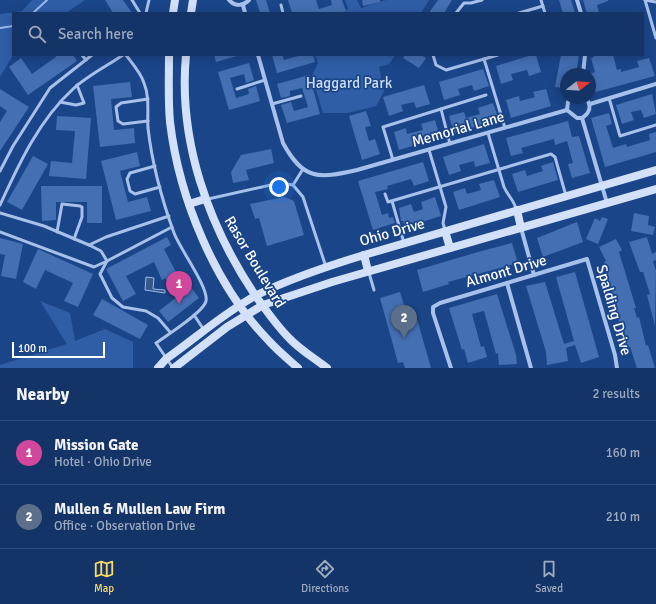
<!DOCTYPE html>
<meta charset="utf-8">
<style>
body{margin:0;font-family:Signika,sans-serif;background:#1d3c6d;color:#f1f3f6}
.compass{position:absolute;left:560px;top:68px;width:36px;height:36px;border-radius:50%;background:#143467;box-shadow:0 2px 10px #0003;rotate:73deg}
.scale{position:absolute;left:12px;bottom:10px;width:93px;box-sizing:border-box;padding-left:4px;border:2px solid #fff;border-top:0;font-size:11px;line-height:14px;white-space:nowrap;color:#fff;-webkit-text-stroke:3px #1b4589;paint-order:stroke}
.you{position:absolute;left:279px;top:187px;width:14px;height:14px;margin:-10px;border:3px solid #fff;border-radius:50%;background:#1a73e8;box-shadow:0 0 0 6px #1a73e833}
.badge{display:grid;place-items:center;width:26px;height:26px;border-radius:50%;background:#fdda62;color:#fff;font-size:13px;font-weight:700}
.pin{position:absolute;translate:-50% -33px;filter:drop-shadow(0 1px 2px #0008)}
.pin::after{content:'';position:absolute;top:21px;width:14px;height:12px;background:inherit;clip-path:polygon(0 0,100% 0,50% 100%)}
.list{margin:0;padding:0;list-style:none}
h2{display:flex;justify-content:space-between;align-items:center;height:52px;margin:0;padding:0 16px;font-size:17px}
h2 small{font-size:13px;font-weight:400;color:#9daac0}
.list li{display:grid;grid-template-columns:26px 1fr auto;gap:12px;align-items:center;box-sizing:border-box;height:64px;padding:0 16px;border-top:1px solid #334f7b}
.list b{display:block;font-size:15px;white-space:nowrap}
.list p{margin:0;font-size:13px;white-space:nowrap;color:#9daac0}
.list em{font-size:13px;font-style:normal;color:#9daac0}
.icon{flex:none;width:22px;height:22px;fill:none;stroke:currentColor;stroke-width:2;stroke-linecap:round;stroke-linejoin:round}
.map{position:relative;flex:none;width:656px;height:368px;overflow:hidden}
.search{position:absolute;background:#143467;box-shadow:0 2px 10px #0003;left:12px;right:12px;top:12px;height:44px;display:flex;align-items:center;gap:10px;box-sizing:border-box;padding:0 14px;border-radius:0px;color:#9daac0;font-size:15px}
.sheet{height:180px;background:#143467}
nav{display:flex;justify-content:space-around;align-items:center;box-sizing:border-box;height:56px;border-top:1px solid #334f7b;background:#143467;font-size:11px;color:#9daac0}
nav a{display:grid;justify-items:center;gap:2px}
nav .on{color:#fdda62}
.map>svg:first-child{display:block}
.green{fill:#2f5ea7}
.water{fill:#385789;stroke:#98bbee}
.lines{fill:none;stroke-linecap:round;stroke-linejoin:round}
.stream{stroke:#98bbee;stroke-width:2}
.building{fill:#446fb2}
.service{stroke:#a5c1ec;stroke-width:3}
.minor{stroke:#a5c1ec;stroke-width:4}
.secondary{stroke:#d2e0f9;stroke-width:8}
.labels{text-anchor:middle;dominant-baseline:central;stroke-width:3.5;stroke-linejoin:round;paint-order:stroke}
.park-label{font-size:15px;fill:#cbddf9;stroke:#1b4589}
.street-label{font-size:15px;fill:#fff;stroke:#1b4589}
</style>
<div class="map">
<svg width="656" height="368" viewBox="0 0 656 368">
<rect width="100%" height="100%" fill="#1b4589"/>
<g class="green">
<path d="M32,0H85L66,13H13V55L0,77V14L22,11Z"/>
<path d="M345,0H357L361,8L386,0H429L421,13H341L348,9Z"/>
<path d="M315,55H395L389,64L379,67L384,91L376,106L347,113H323L312,76L318,63Z"/>
<path d="M40,301L70,313L75,341L105,329L133,342V368H0V365L67,344Z"/>
</g>
<path class="water" d="M146,277L154,278L153,289L165,290V293L145,290Z"/>
<g class="lines">
<g class="stream">
<path d="M33,13L47,0"/>
<path d="M0,28L13,26"/>
</g>
</g>
<g class="building">
<path d="M105,0H123L132,13H113Z"/>
<path d="M256,0H266L270,13H260Z"/>
<path d="M288,0H316L319,9L332,5L331,0H342L346,11L339,13H292Z"/>
<path d="M362,0H380V2L363,6Z"/>
<path d="M438,0H452L444,13H429Z"/>
<path d="M559,0H571L575,13H563Z"/>
<path d="M583,0H608V1L597,5L599,13H587Z"/>
<path d="M55,55H73L77,61L28,95L9,67L21,58L32,74L56,57Z"/>
<path d="M214,55H237V56L216,62Z"/>
<path d="M272,55H282L284,60L302,55H313L315,62L277,73Z"/>
<path d="M405,55H421L426,58L419,68L403,58Z"/>
<path d="M532,55H536L541,72L529,76L527,70L511,74L513,80L501,84L496,66Z"/>
<path d="M561,55H579L576,74H566V88L555,87Z"/>
<path d="M594,55H613L617,70L621,69V72L639,67L637,61L649,58L655,76L592,93L590,74L595,72L591,58L594,57Z"/>
<path d="M249,63L254,80L246,83L244,74L230,78L236,98L249,94L248,89L256,86L260,101L229,110L218,72Z"/>
<path d="M483,69L489,86L474,91L472,85L458,89L460,95L444,100L439,82Z"/>
<path d="M309,75L320,114L287,123L281,105L291,102L294,111L308,107L302,88L290,91V96L281,98L277,84Z"/>
<path d="M130,82L132,97L111,99L114,130L134,128L135,143L100,147L93,86Z"/>
<path d="M424,85L430,104L416,108L414,102L401,105L403,111L389,116L383,97Z"/>
<path d="M0,89L29,107L0,151V122L7,111L0,106Z"/>
<path d="M546,89L551,106L511,118L506,100L519,96L520,101L535,97L533,92Z"/>
<path d="M652,94L656,114L644,118L641,110L631,112L634,120L622,124L616,105Z"/>
<path d="M493,103L499,120L454,133L449,116L464,112L466,118L480,114L478,108Z"/>
<path d="M366,111L371,126L365,127L369,141L375,139L380,154L362,160L349,116Z"/>
<path d="M609,113L612,124L606,126L613,148L626,144L627,147L650,140L649,134L656,132V152L605,167L591,118Z"/>
<path d="M57,116L91,118L86,179L49,176L51,161L72,163L75,131L56,130Z"/>
<path d="M435,120L440,138L399,150L394,132L406,128L407,134L423,130L421,124Z"/>
<path d="M568,121L572,137L579,136L590,173L572,178L568,164L573,163L567,141L555,145L554,139L521,148L523,153L511,156L506,138Z"/>
<path d="M484,144L490,163L475,167L474,161L459,165L461,171L449,175L443,157Z"/>
<path d="M271,149L274,163L246,170L249,180L233,183L231,172L241,155Z"/>
<path d="M137,152L140,166L120,171L128,202L147,197L151,211L116,220L101,161Z"/>
<path d="M33,156L48,164L22,210L7,202Z"/>
<path d="M423,162L429,181L414,186L411,179L387,186L388,189L375,192L382,215L388,213L389,218L393,217L395,223L373,230L358,181Z"/>
<path d="M553,162L558,180L518,192L512,174L525,170L527,176L543,171L541,166Z"/>
<path d="M494,180L500,197L459,210L453,192L465,188L467,194L481,190L479,184Z"/>
<path d="M41,186H102V223H87V202H56V220L42,221Z"/>
<path d="M284,197L294,201L304,235L267,246L259,218L255,219L250,204Z"/>
<path d="M435,197L441,216L405,227L403,221H401L399,208L411,204L414,212L423,209L421,202Z"/>
<path d="M634,213L649,216L648,225L655,227L653,235L631,231Z"/>
<path d="M602,217L608,219L598,244L586,239L595,218L600,221Z"/>
<path d="M577,222L583,242L543,257L537,238Z"/>
<path d="M167,237L171,245L164,249L178,276L181,274L199,298L168,322L159,311L178,296L165,278L162,280L154,262L126,276L136,294L123,301L106,269Z"/>
<path d="M647,237L652,254L656,252V260L653,261L656,271L655,326L647,295L650,294L643,272H640L629,242Z"/>
<path d="M0,238L23,244L16,279L1,276L5,255L0,254Z"/>
<path d="M616,239L622,250L619,252L636,308H634L637,318L639,317L646,346L648,345L655,368H637L630,347L627,348L610,293H612L604,262L606,261L599,247Z"/>
<path d="M512,243L518,263L448,282L449,284L423,292L417,270L478,252Z"/>
<path d="M38,249L93,274L78,307L64,301L73,283L45,270L36,289L23,282Z"/>
<path d="M575,272L599,357L581,363L575,345L566,348L568,361L547,365L546,352L526,286L545,282L564,344L574,341L556,277Z"/>
<path d="M400,292L407,315L415,312L431,368H405L403,362L398,363L380,298Z"/>
<path d="M497,294L516,355L517,364L499,365L498,353L496,354L484,311L472,314L481,347L484,346L487,357L468,363L464,349L462,350L449,308Z"/>
<path d="M102,299L148,325L140,339L93,315Z"/>
</g>
<g class="lines">
<g class="service">
<path d="M132,0L140,13"/>
<path d="M541,0L545,13"/>
<path d="M645,0L656,38"/>
<path d="M645,0L656,2"/>
<path d="M281,5L283,13"/>
<path d="M146,13L149,0"/>
<path d="M456,13L464,3H471L482,0"/>
<path d="M519,13L543,6"/>
<path d="M82,55L86,60"/>
<path d="M126,55C132,63 141,73 144,83C150,98 147,112 148,128C152,163 162,200 174,233C180,249 209,288 206,301C204,312 167,335 156,343L173,368"/>
<path d="M433,55L436,65L446,70L498,55"/>
<path d="M484,59L505,128"/>
<path d="M237,89L265,80"/>
<path d="M609,98L620,136L656,125"/>
<path d="M148,99L121,103L116,107L118,121L123,124L148,121"/>
<path d="M60,102L76,105L84,103L77,85"/>
<path d="M272,104L301,96"/>
<path d="M441,109L450,144"/>
<path d="M488,133L504,187C508,196 514,200 516,209"/>
<path d="M429,150L446,207L443,223L445,230"/>
<path d="M393,160L383,127L486,95"/>
<path d="M155,166L130,173L127,179L130,191L135,194L160,187"/>
<path d="M0,171L13,146L50,88L92,55"/>
<path d="M293,185L303,169"/>
<path d="M385,194L388,202L551,154L555,157L566,196"/>
<path d="M208,199L280,183L293,185L303,197L326,267"/>
<path d="M392,201L404,243"/>
<path d="M0,205C19,164 39,120 73,89C87,76 107,66 123,55"/>
<path d="M0,213L44,226L89,245L106,237L169,216"/>
<path d="M0,232L94,267L107,261L101,251L89,245"/>
<path d="M57,232L62,204L80,206L82,207V217L74,239"/>
<path d="M369,273L374,290"/>
<path d="M194,315L204,330"/>
<path d="M170,332L158,318L146,311L123,307L112,298L100,274L107,261L172,227"/>
</g>
<g class="minor">
<path d="M229,0C235,7 243,6 249,0"/>
<path d="M577,0L581,13"/>
<path d="M243,5L245,13"/>
<path d="M258,55L283,143C303,180 318,179 357,170L567,110"/>
<path d="M583,74L585,55"/>
<path d="M571,98L568,102L567,110L577,118H582C590,113 592,106 586,98"/>
<path d="M590,104L656,84"/>
<path d="M582,118L607,203"/>
<path d="M521,228L534,275"/>
<path d="M507,283L531,368"/>
<path d="M451,368L433,313V307L440,303L587,259L615,355L617,368"/>
</g>
<g class="secondary">
<path d="M173,13L175,0"/>
<path d="M191,13L193,0"/>
<path d="M169,55C169,77 168,100 170,122C179,198 215,286 269,341C278,351 288,359 298,368"/>
<path d="M186,55C178,140 208,225 255,295C266,310 276,325 289,338C299,349 314,358 327,368"/>
<path d="M189,204L205,199"/>
<path d="M517,210L521,228"/>
<path d="M445,231L450,248"/>
<path d="M364,255L368,271"/>
<path d="M158,368L166,359C196,338 225,312 257,295C291,278 328,266 364,255L656,170"/>
<path d="M174,368L227,327L263,305L332,282L656,189"/>
</g>
</g>
<g class="labels">
<g class="park-label">
<text x="349" y="83">Haggard Park</text>
</g>
<g class="street-label">
<text transform="translate(458 129) rotate(-16)">Memorial Lane</text>
<text transform="translate(392 232) rotate(-16)">Ohio Drive</text>
<text transform="translate(255 262) rotate(59)">Rasor Boulevard</text>
<text transform="translate(506 271) rotate(-16)">Almont Drive</text>
<text transform="translate(614 310) rotate(74)">Spalding Drive</text>
</g>
</g>
</svg>
<svg class="compass" viewBox="-18 -18 36 36"><path d="M0-13l5 13h-10z" fill="#e53935"/><path d="M0 13l5-13h-10z" fill="#9daac0"/></svg>
<div class="scale">100 m</div>
<div class="you"></div>
<div class="pin badge" style="left:179px;top:304px;background:#d1479c">1</div>
<div class="pin badge" style="left:404px;top:338px;background:#5c6f8a">2</div>
<div class="search"><svg class="icon" aria-label="search" viewBox="0 0 24 24"><circle cx="10" cy="10" r="6"/><path d="M15 15l6 6"/></svg>Search here</div>
</div>
<section class="sheet">
<h2>Nearby<small>2 results</small></h2>
<ul class="list">
<li><span class="badge" style="background:#d1479c">1</span><div><b>Mission Gate</b><p>Hotel · Ohio Drive</p></div><em>160 m</em></li>
<li><span class="badge" style="background:#5c6f8a">2</span><div><b>Mullen &amp; Mullen Law Firm</b><p>Office · Observation Drive</p></div><em>210 m</em></li>
</ul>
</section>
<nav>
<a class="on"><svg class="icon" aria-label="map" viewBox="0 0 24 24"><path d="M3 6l6-2 6 2 6-2v14l-6 2-6-2-6 2zM9 4v14M15 6v14"/></svg>Map</a>
<a><svg class="icon" aria-label="directions" viewBox="0 0 24 24"><path d="M12 3l9 9-9 9-9-9zM9 14v-3h6M13 9l2 2-2 2"/></svg>Directions</a>
<a><svg class="icon" aria-label="saved" viewBox="0 0 24 24"><path d="M7 4h10v16l-5-4-5 4z"/></svg>Saved</a>
</nav>
